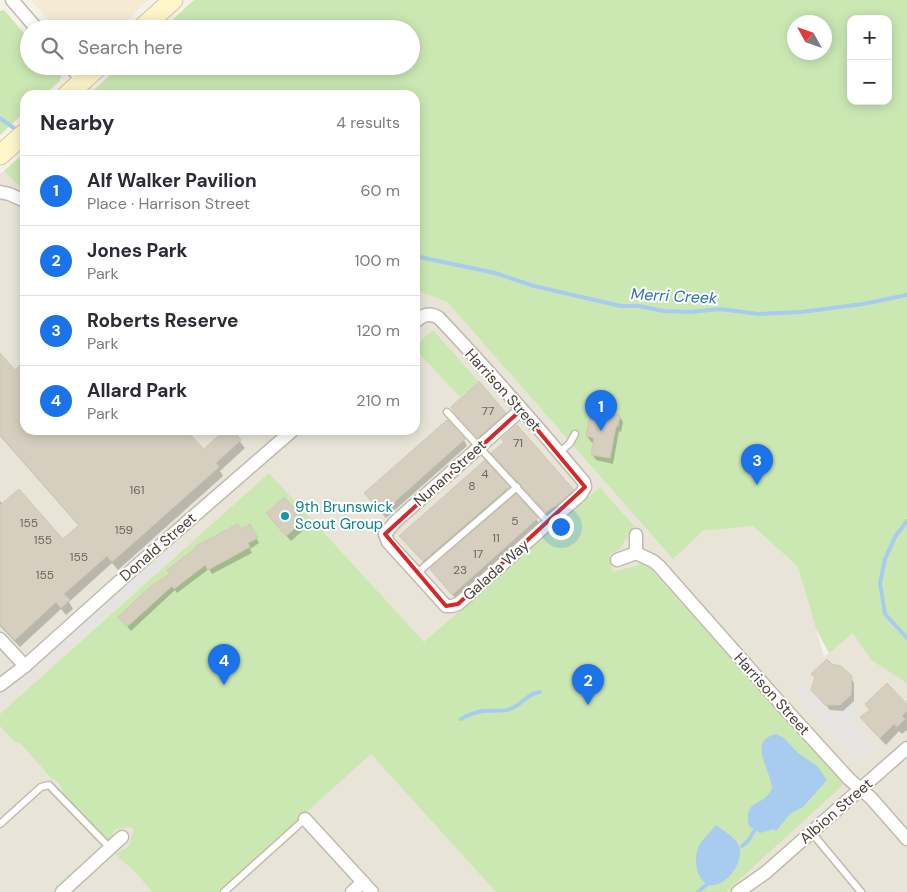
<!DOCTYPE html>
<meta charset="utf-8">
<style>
body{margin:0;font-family:"DM Sans",sans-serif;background:#f2f2f3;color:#2b2b33}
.controls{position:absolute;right:15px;top:15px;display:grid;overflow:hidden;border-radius:10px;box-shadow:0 2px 12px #0003}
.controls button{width:45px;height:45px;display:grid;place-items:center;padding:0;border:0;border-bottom:1px solid #e1e1e2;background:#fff;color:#2b2b33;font:25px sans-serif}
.compass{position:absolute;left:787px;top:15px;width:45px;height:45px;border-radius:50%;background:#fff;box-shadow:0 2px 12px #0003;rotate:310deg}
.you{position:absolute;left:560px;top:526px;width:18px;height:18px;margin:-12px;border:4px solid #fff;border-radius:50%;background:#1a73e8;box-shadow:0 0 0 8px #1a73e833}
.badge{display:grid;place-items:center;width:32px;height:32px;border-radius:50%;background:#1a73e8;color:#fff;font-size:16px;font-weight:700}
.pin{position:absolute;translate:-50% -41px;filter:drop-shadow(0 1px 2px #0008)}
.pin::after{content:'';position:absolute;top:26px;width:18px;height:15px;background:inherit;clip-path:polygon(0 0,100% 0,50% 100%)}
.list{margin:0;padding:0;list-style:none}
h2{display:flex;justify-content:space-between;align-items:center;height:65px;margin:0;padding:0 20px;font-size:21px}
h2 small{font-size:16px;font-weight:400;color:#7c7c81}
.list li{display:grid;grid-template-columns:32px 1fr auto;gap:15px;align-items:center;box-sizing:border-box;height:70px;padding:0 20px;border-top:1px solid #e1e1e2}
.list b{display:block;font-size:19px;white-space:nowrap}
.list p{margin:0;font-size:16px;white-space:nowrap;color:#7c7c81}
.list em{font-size:16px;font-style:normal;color:#7c7c81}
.icon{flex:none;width:28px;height:28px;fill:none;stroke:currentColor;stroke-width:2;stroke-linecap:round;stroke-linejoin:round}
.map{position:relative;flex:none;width:907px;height:892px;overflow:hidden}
.search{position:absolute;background:#fff;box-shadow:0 2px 12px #0003;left:20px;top:20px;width:400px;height:55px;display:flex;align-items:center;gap:12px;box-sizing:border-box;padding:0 18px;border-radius:28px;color:#7c7c81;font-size:19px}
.panel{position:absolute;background:#fff;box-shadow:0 2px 12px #0003;left:20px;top:90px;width:400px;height:345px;border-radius:15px}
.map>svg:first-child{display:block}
.residential{fill:#e8e5d8}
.commercial{fill:#f5ebd5}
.green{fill:#cbe8b3;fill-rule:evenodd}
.parking{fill:#e6e4e1}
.water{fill:#a7ccf0}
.shadow{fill:#0003}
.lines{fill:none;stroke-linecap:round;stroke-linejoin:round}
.stream{stroke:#a7ccf0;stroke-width:4}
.building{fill:#d6cfbf;stroke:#d1c8b2}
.lane-casing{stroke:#c0bbac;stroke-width:9}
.street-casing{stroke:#c0bbac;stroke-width:15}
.secondary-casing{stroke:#d3c99a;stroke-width:21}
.lane{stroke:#fff;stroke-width:6}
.street{stroke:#fff;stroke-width:12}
.secondary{stroke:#fef6ca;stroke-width:19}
.marked{fill:none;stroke:#d62828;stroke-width:4;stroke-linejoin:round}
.culture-dot{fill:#0f9aa8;stroke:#fff;stroke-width:2}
.labels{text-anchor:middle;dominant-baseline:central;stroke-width:4;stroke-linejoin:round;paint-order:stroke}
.number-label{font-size:12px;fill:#6c665a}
.street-label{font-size:15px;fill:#484338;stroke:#fff}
.culture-label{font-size:15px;fill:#0d838f;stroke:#fff;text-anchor:start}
.water-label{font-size:16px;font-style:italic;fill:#3171b3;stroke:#fff}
</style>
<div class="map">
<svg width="907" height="892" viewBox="0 0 907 892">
<rect width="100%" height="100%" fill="#f4f2e9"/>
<path class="residential" d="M4,171L25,192V430H415V298L422,291L447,302L673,558L703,531L753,526L798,567L824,657L853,632L907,664V892H0V174Z"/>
<path class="commercial" d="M31,0H149L117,29H56Z"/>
<g class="green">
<path d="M194,0H907V683L871,660L853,633L829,653L816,629L798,567L753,526L703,531L673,559L447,302L422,292L415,298V95H88L120,66H411V29H162ZM851,19H888V101H851ZM794,22H824V52H794Z"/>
<path d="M4,10L29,39V66H53L61,75L60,81L44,95H25V112L0,135V11Z"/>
<path d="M25,152V192L4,171Z"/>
<path d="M433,330L478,381L460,397L415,349V346Z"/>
<path d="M269,473L424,642L600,487L634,526L620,549L609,555L613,572L645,563L844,784L726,892H496L371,754L218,892H152L137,874L114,853C135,846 126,847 134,830L131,827L116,829L113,832V837L108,843L63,794C61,786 59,781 51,778L20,743L15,742L0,726V714Z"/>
</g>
<g class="parking">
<path d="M178,539L175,554L0,707V697Z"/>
<path d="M804,682L834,715L850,703L858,710L857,724L867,729L866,738L874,750L858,764L794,693Z"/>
</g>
<g class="water">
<path d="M776,734L784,738L798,753L817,766L827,780L803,807L790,814L776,831L774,829L760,833L749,826C743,798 764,808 772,788C770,768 747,741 776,734Z"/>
<path d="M716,825C723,831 736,837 739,846C744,860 730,882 715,885C697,888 692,859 699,846C703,838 710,833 716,825Z"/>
</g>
<g class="shadow">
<path d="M0,355L15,372L25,373V430H184L203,451L226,430H231L245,448L220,471L223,476L118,570L112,563L69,602L73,609L66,615L61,609L20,647L0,626V501L3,504L63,540L79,526L0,436Z"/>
<path d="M505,413L507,416L480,440L458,416Z"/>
<path d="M620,417L623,422L621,432L619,431L613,464L596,460L592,454L594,443L591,442L587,436Z"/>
<path d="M464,440L467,446L386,518L369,499L366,494Z"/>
<path d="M495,457L573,490L575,495L550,517Z"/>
<path d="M484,463L511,492L426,565L401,536Z"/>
<path d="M516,496L540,524L455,598L434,573Z"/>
<path d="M271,519L304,521L307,527L291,541Z"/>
<path d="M249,526L259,543L250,549L252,553L212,574L209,569L177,593L175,590L131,631L123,622L120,617Z"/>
<path d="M813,674L851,677L854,683V701L843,711L830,710L813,690L816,679Z"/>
<path d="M867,704L907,706V730L902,734L899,731L886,745L867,725L862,717L870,710Z"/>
</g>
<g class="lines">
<g class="stream">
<path d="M0,118L18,131"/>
<path d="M415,256L495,273L534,286L621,306H639L663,311L690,312L720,309L759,314L801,312L863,304L907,295"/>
<path d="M907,521L895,537L885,559L880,583L885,614L907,638"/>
<path d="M461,719C468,715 475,712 483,711C492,710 502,712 510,709C522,705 528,693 540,692"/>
<path d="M742,846L748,841L754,831"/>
<path d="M698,892L710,882"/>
</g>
</g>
<g class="building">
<path d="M0,353L15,370L20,365L25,371V430H186L204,449L225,430H233L241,440L216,463L219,467L112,562L107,556L64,594L70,600L61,608L56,602L15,640L0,624V505L19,489L63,539L79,525L0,435Z"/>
<path d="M479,381L506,413L478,438L455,413L451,407Z"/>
<path d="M591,412L620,415L618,426H616L610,458L591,455L594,438L586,436Z"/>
<path d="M447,420L465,439L382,513L364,493Z"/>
<path d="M517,425L574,490L547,513L491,453L504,442L501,439Z"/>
<path d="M485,460L509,487L423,561L399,536Z"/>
<path d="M516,494L538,518L452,595L430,569Z"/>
<path d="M284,497L305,520L286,536L266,513Z"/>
<path d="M238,524L241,529L250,524L258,538L248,543L250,547L208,570L205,565L174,589L172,586L127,627L118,617L151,586L170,574L167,570L196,548V546Z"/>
<path d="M827,659L832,664L841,666L852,676L851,695L840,705H825L811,690L815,677L811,674Z"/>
<path d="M887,683L907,704V711L902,716L905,719L897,727L894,724L880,738L860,717L870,710L865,704Z"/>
</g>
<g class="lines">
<defs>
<g id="lane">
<path d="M447,412L549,523"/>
<path d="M559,453L570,443L575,434"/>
<path d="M416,574L517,487"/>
<path d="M0,824L41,787L49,785L110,848"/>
<path d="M812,833L861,892"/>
<path d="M224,892L305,819"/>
</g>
<g id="street">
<path d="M12,0L37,29"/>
<path d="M70,66L83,81"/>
<path d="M0,192L9,194L25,201"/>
<path d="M415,322C422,315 430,312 439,318C489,371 537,426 584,482L585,487L581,494L458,604L452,606H446L388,542L385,534L395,522L521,410"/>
<path d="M636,535V553L653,561L659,566L788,712L849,779L871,798L907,839"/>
<path d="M617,560L636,553"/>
<path d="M0,639L25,666"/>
<path d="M0,685L25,666L141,562L293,430"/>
<path d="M305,819L372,892"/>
<path d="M62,892L122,837"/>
<path d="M352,892L363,882"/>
<path d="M738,892L765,873L907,748"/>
</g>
<g id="secondary">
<path d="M141,29L173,0"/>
<path d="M67,95L99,66"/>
<path d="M0,155L25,133"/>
</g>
</defs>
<use href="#lane" class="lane-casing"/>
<use href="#street" class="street-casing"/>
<use href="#secondary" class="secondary-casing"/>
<use href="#lane" class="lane"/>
<use href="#street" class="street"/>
<use href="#secondary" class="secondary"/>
</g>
<path class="marked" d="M521,410L585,487L458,604L446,606L385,534Z"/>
<circle class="culture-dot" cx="285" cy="516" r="5"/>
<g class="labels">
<g class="number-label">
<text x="488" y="411">77</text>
<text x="518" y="443">71</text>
<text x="485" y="474">4</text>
<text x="472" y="486">8</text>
<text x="137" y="490">161</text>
<text x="515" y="521">5</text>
<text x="29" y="523">155</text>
<text x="124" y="530">159</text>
<text x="496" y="538">11</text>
<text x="43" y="540">155</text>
<text x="478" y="554">17</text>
<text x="79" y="557">155</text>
<text x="460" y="570">23</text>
<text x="45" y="575">155</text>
</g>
<g class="street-label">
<text transform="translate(503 390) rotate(48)">Harrison Street</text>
<text transform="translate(450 473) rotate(-42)">Nunan Street</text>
<text transform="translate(158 547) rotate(-41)">Donald Street</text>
<text transform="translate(496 570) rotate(-42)">Galada Way</text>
<text transform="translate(772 694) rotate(48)">Harrison Street</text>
<text transform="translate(836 811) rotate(-41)">Albion Street</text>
</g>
<g class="culture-label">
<text x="295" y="507">9th Brunswick<tspan x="295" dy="17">Scout Group</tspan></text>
</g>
<g class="water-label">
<text transform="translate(674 296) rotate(3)">Merri Creek</text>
</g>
</g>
</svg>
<div class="controls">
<button>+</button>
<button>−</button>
</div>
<svg class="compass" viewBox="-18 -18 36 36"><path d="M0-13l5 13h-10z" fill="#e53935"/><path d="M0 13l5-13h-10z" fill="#7c7c81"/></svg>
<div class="you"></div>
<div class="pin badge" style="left:601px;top:431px">1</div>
<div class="pin badge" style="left:588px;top:705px">2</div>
<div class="pin badge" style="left:757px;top:485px">3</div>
<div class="pin badge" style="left:224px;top:685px">4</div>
<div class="search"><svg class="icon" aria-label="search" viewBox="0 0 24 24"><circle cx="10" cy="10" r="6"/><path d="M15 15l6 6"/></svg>Search here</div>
<section class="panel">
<h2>Nearby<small>4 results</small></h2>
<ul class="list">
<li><span class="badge">1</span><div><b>Alf Walker Pavilion</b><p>Place · Harrison Street</p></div><em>60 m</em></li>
<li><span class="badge">2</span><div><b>Jones Park</b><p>Park</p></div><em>100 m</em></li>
<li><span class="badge">3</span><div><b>Roberts Reserve</b><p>Park</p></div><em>120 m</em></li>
<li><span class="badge">4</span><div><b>Allard Park</b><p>Park</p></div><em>210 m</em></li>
</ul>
</section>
</div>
